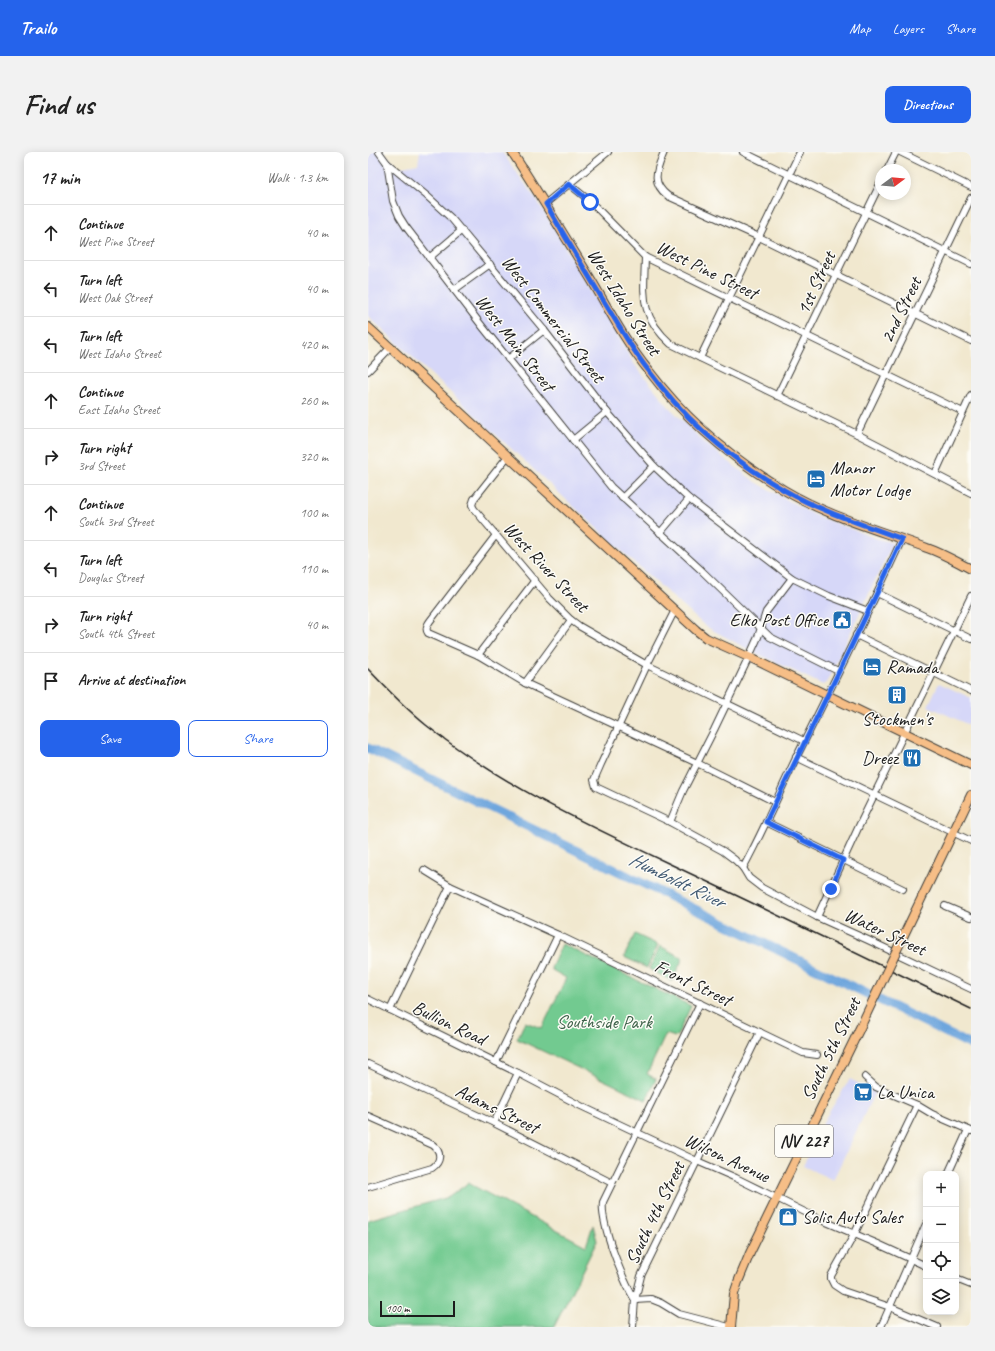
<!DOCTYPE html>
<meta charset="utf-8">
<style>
body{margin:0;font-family:Caveat,sans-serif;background:#f2f2f2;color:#222}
.controls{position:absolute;right:12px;bottom:12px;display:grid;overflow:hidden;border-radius:8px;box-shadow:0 2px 10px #0003}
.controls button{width:36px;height:36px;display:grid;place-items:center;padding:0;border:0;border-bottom:1px solid #e0e0e0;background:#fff;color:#222;font:20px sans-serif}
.compass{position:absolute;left:507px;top:12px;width:36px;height:36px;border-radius:50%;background:#fff;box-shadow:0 2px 10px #0003;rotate:74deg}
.scale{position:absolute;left:12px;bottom:10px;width:75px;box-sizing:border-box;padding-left:4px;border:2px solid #1c1c1c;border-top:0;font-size:11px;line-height:14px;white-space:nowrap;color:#1c1c1c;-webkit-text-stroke:3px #fdfcf7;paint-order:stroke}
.stop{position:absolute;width:12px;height:12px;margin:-9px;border:3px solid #2563eb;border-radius:50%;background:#fff}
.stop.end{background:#2563eb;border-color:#fff;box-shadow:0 1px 4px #0008}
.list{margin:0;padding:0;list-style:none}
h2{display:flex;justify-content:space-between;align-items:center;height:52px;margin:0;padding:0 16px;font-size:17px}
h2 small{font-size:13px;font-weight:400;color:#767676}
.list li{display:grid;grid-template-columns:26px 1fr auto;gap:12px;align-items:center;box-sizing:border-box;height:56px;padding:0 16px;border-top:1px solid #e0e0e0}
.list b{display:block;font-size:15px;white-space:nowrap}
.list p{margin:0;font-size:13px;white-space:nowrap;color:#767676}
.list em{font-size:13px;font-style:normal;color:#767676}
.actions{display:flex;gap:8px;padding:12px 16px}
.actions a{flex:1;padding:9px 0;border:1px solid #2563eb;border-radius:8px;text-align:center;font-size:14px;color:#2563eb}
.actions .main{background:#2563eb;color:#fff}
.icon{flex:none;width:22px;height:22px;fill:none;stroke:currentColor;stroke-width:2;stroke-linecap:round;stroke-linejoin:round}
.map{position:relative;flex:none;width:603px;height:1175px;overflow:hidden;border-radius:8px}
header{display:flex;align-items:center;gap:24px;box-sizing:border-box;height:56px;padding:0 20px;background:#2563eb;color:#fff}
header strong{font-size:19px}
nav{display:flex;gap:22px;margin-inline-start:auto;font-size:14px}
.intro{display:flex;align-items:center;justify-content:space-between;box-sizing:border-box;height:96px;padding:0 24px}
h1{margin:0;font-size:28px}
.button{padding:10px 18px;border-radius:8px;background:#2563eb;color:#fff;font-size:14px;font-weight:700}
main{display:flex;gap:24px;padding:0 24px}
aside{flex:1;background:#fff;border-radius:8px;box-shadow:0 2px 10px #0003}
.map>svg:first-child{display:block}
.built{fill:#d6d7f8}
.green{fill:#72ca90;stroke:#477356}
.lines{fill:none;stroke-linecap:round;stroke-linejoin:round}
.river{stroke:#6ea6dd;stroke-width:9}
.minor-casing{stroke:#3c3b37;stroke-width:8}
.major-casing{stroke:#3c3b37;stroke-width:10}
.minor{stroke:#fff;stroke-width:6}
.major{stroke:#f6be87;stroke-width:8}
.rail{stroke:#1c1c1c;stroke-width:1.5}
.major-bridge-casing{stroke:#3c3b37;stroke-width:10;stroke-linecap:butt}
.major-bridge{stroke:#f6be87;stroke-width:8}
.route{stroke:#2563eb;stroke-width:5}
.labels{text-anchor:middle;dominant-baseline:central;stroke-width:3;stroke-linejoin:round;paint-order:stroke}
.shield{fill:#fdfcf7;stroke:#605f5e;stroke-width:1}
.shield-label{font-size:18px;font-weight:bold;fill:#1c1c1c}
.street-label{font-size:19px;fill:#1c1c1c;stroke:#fdfcf7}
.poi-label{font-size:19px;fill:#1c1c1c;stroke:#fdfcf7;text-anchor:start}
.park-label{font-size:19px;fill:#3e624a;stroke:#fdfcf7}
.water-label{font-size:20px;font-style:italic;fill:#415a73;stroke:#fdfcf7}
</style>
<header>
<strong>Trailo</strong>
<nav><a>Map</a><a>Layers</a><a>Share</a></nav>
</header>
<div class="intro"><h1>Find us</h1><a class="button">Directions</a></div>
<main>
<aside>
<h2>17 min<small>Walk · 1.3 km</small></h2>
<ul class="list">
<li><svg class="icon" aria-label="ahead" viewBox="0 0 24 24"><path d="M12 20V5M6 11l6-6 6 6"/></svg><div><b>Continue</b><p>West Pine Street</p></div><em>40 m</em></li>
<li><svg class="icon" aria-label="left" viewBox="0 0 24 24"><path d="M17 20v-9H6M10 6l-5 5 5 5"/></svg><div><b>Turn left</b><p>West Oak Street</p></div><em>40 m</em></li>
<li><svg class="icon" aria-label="left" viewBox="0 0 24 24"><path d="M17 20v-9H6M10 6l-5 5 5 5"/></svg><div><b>Turn left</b><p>West Idaho Street</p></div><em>420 m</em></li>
<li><svg class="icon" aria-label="ahead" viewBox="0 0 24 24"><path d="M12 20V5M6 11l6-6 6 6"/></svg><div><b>Continue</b><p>East Idaho Street</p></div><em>260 m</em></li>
<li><svg class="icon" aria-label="right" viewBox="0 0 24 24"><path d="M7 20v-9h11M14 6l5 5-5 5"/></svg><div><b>Turn right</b><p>3rd Street</p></div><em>320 m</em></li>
<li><svg class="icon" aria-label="ahead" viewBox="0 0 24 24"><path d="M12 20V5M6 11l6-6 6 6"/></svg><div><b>Continue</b><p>South 3rd Street</p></div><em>100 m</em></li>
<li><svg class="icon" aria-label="left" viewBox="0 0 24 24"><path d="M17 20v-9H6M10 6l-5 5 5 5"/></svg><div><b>Turn left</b><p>Douglas Street</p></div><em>110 m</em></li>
<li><svg class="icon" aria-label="right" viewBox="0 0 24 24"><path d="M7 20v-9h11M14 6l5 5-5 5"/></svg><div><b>Turn right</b><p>South 4th Street</p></div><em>40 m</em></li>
<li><svg class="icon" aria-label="arrive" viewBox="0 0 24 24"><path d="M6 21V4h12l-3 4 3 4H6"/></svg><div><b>Arrive at destination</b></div></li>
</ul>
<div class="actions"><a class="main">Save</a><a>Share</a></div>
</aside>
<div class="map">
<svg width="603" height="1175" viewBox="0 0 603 1175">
<rect width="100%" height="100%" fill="#fdfcf7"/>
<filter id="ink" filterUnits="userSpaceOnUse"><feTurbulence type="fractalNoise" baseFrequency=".025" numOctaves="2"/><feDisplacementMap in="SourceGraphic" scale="8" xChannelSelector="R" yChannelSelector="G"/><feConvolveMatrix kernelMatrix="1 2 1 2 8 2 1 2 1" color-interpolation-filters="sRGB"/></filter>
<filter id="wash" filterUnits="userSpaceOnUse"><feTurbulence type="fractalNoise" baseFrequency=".012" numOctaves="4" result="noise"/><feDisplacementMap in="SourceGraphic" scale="16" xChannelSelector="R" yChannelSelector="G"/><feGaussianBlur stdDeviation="0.9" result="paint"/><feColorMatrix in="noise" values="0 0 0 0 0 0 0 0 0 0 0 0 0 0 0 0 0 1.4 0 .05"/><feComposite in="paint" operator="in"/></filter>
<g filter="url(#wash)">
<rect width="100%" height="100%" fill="#f1e8cf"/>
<g class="built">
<path d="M0,0H16L30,16L50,12L52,0H134L170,50L267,213L301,255L338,292L386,329L446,363L510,387L525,391L459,530L455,533L376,495L337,474L259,404L0,164Z"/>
<path d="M571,531L603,546V574L560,554Z"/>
<path d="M482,927L507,940L465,1028L435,1014L458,965Z"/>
</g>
<g class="green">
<path d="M267,782L290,793L279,816L256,805Z"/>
<path d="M194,792L323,854L309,884L307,885L298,882L279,922L288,927L278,948L149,887L157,870L174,876L198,826L184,818L183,816Z"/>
<path d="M292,794L315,806L304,829L281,817Z"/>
<path d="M100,1031L218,1094L225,1073L229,1089L186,1175H0V1068L81,1045Z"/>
</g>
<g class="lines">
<path class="river" d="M0,596L603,893"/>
</g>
</g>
<g filter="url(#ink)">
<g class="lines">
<defs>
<g id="minor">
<path d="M11,0L19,11L25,49L31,64L38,75L114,174L243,335L332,417L402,485L470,519"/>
<path d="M296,0C289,18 282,30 300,44L391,85L603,189"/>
<path d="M375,0L603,112"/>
<path d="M532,0L603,35"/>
<path d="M19,11L59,44L83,66L176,178L239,260L286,314L321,347L424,426L461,444L500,459"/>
<path d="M519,18L528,0"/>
<path d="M201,32L222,49L277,105L595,260"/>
<path d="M178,51L240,0"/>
<path d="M277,105C276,144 271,163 303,192L489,282L603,341"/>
<path d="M61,106L94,78"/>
<path d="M86,138L122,112"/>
<path d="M332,206L432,0"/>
<path d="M140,207L176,178"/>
<path d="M0,219L23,195"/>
<path d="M409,244L513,30"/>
<path d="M489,282L603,46"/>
<path d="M205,288L239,260"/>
<path d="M140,304L106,347L104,353L106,357L181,446L203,468L211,474L279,513L436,589"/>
<path d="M567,322L603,243"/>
<path d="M254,346L286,314"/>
<path d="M292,381L321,347"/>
<path d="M128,383L62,469C59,473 57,477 60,481L110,503L157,531L329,611L407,650"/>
<path d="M509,441L603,487"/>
<path d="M307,458L279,513L233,612L226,628L228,635L302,670L355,699L367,708L375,716L381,726L394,736L449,765L500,788L603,837"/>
<path d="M488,483L603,539"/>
<path d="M110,503L167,428"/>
<path d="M157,531L203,468"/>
<path d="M428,605L603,689"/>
<path d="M302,670L315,639L346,578L381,505L390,485L398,460L424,426"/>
<path d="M398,670L535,737"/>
<path d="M375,716C395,680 411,641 429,604C465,532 501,460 534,387"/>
<path d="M56,718L82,734L190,783L435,901L449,903"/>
<path d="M577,754L603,765"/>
<path d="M449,765L491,674L603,444"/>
<path d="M0,847L150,921L213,954L329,1009L368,1026L449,1066L510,1092L558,1114"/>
<path d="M22,858L82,734"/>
<path d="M128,910L190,783"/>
<path d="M0,912L126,971L244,1031"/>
<path d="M497,925L508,935L549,953L564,962L603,979"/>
<path d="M549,953L486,1083L463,1124V1127L466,1133L475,1139L522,1155L569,1175"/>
<path d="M0,964L65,993C74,1000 73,1010 64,1016L0,1035"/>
<path d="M126,971L150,921"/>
<path d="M580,1022L600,978"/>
<path d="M588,1127L603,1133"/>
<path d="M267,1148C255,1129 232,1071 235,1050L332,851"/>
<path d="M267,1148L283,1147L293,1151L311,1162L361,1175"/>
<path d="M265,1175L267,1148L273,1124L392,880"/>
<path d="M513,1175L558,1072"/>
</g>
<g id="major">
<path d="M144,0C172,43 198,86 224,129C242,160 259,192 281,219C318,268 364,307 416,338C461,365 511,378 559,396C574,401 589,410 603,417"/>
<path d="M0,175L328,478L338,486L387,508L603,613"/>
<path d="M533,789L603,643"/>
<path d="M363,1175L366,1142L370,1130L382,1101L491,878"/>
</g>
</defs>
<use href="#minor" class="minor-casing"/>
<use href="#major" class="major-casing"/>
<use href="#minor" class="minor"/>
<use href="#major" class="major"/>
<path class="rail" d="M0,517C18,536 37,556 58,573C143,641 244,684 342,731C429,772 516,815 603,857"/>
<defs>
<path id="major-bridge" d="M491,878L533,789"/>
</defs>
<use href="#major-bridge" class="major-bridge-casing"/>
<use href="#major-bridge" class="major-bridge"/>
</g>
</g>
<g class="lines" filter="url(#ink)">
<path class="route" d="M222,50L201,32L178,52C200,90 223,128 246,166C257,184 268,203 281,219C317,268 364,308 416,338C454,360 494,372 534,387L509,441L398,670L475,708L463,737"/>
</g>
<defs>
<symbol id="hotel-square" viewBox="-11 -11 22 22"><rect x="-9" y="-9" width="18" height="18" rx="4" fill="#1f6fb2" stroke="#fdfcf7"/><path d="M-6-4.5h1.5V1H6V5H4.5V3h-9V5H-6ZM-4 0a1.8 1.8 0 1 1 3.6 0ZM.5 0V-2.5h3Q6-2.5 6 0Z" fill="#fff"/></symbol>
<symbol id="civic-square" viewBox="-11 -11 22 22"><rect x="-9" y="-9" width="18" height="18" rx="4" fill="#1f6fb2" stroke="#fdfcf7"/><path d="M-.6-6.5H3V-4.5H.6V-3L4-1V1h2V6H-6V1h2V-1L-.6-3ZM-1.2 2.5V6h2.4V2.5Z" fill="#fff"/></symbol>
<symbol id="building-square" viewBox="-11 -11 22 22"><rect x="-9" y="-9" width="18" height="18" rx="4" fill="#1f6fb2" stroke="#fdfcf7"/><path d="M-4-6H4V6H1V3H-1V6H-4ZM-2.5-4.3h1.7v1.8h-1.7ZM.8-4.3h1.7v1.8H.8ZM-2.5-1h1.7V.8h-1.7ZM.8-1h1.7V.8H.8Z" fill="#fff"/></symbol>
<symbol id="restaurant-square" viewBox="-11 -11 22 22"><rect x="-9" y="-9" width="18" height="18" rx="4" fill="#1f6fb2" stroke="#fdfcf7"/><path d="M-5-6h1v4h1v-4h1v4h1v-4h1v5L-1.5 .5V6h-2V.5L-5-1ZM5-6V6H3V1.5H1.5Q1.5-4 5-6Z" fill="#fff"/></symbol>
<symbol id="supermarket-square" viewBox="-11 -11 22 22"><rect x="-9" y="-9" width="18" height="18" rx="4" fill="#1f6fb2" stroke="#fdfcf7"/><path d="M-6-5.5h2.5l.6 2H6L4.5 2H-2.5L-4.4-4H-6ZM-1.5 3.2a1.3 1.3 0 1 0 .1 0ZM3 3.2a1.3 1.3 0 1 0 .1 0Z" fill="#fff"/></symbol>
<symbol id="shop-square" viewBox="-11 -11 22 22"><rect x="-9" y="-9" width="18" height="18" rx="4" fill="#1f6fb2" stroke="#fdfcf7"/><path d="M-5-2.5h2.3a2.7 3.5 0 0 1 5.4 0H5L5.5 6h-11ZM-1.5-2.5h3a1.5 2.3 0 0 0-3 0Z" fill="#fff"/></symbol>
</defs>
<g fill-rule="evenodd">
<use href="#hotel-square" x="437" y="316" width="22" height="22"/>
<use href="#civic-square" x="463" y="457" width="22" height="22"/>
<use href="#hotel-square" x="493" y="504" width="22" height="22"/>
<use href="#building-square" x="518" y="532" width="22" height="22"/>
<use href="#restaurant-square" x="533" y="595" width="22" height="22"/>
<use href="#supermarket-square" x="484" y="929" width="22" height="22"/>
<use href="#shop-square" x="409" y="1054" width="22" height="22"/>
</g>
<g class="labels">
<rect class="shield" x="407" y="973" width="58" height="32" rx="3"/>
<g class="shield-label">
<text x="436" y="989">NV 227</text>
</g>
<g class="street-label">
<text transform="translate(339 118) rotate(26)">West Pine Street</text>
<text transform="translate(448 131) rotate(-65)">1st Street</text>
<text transform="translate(256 150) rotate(58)">West Idaho Street</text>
<text transform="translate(533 158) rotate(-64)">2nd Street</text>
<text transform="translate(185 167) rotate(52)">West Commercial Street</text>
<text transform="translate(147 191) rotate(52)">West Main Street</text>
<text transform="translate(178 415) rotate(47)">West River Street</text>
<text transform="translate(517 780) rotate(25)">Water Street</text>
<text transform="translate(325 831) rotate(26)">Front Street</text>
<text transform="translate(81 871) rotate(26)">Bullion Road</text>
<text transform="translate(463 897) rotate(-64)">South 5th Street</text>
<text transform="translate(129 957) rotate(26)">Adams Street</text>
<text transform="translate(359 1006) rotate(25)">Wilson Avenue</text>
<text transform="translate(287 1061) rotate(-64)">South 4th Street</text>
</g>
<g class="poi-label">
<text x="462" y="316">Manor<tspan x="462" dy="22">Motor Lodge</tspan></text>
<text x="460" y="468" text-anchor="end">Elko Post Office</text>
<text x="518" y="515">Ramada</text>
<text x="529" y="567" text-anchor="middle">Stockmen's</text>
<text x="530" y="606" text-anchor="end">Dreez</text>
<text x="509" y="940">La Unica</text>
<text x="434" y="1065">Solis Auto Sales</text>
</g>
<g class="park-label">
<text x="236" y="870">Southside Park</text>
</g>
<g class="water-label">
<text transform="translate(309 728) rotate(26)">Humboldt River</text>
</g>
</g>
</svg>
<div class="controls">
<button>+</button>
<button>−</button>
<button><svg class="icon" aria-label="locate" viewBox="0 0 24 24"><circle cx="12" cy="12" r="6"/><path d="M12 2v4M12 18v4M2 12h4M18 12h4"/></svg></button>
<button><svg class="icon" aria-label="layers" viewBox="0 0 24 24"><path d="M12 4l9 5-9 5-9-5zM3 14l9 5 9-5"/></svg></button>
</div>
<svg class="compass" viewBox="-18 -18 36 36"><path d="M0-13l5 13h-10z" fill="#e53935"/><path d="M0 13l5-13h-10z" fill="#767676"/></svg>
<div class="scale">100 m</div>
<div class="stop" style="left:222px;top:50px"></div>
<div class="stop end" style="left:463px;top:737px"></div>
</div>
</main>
